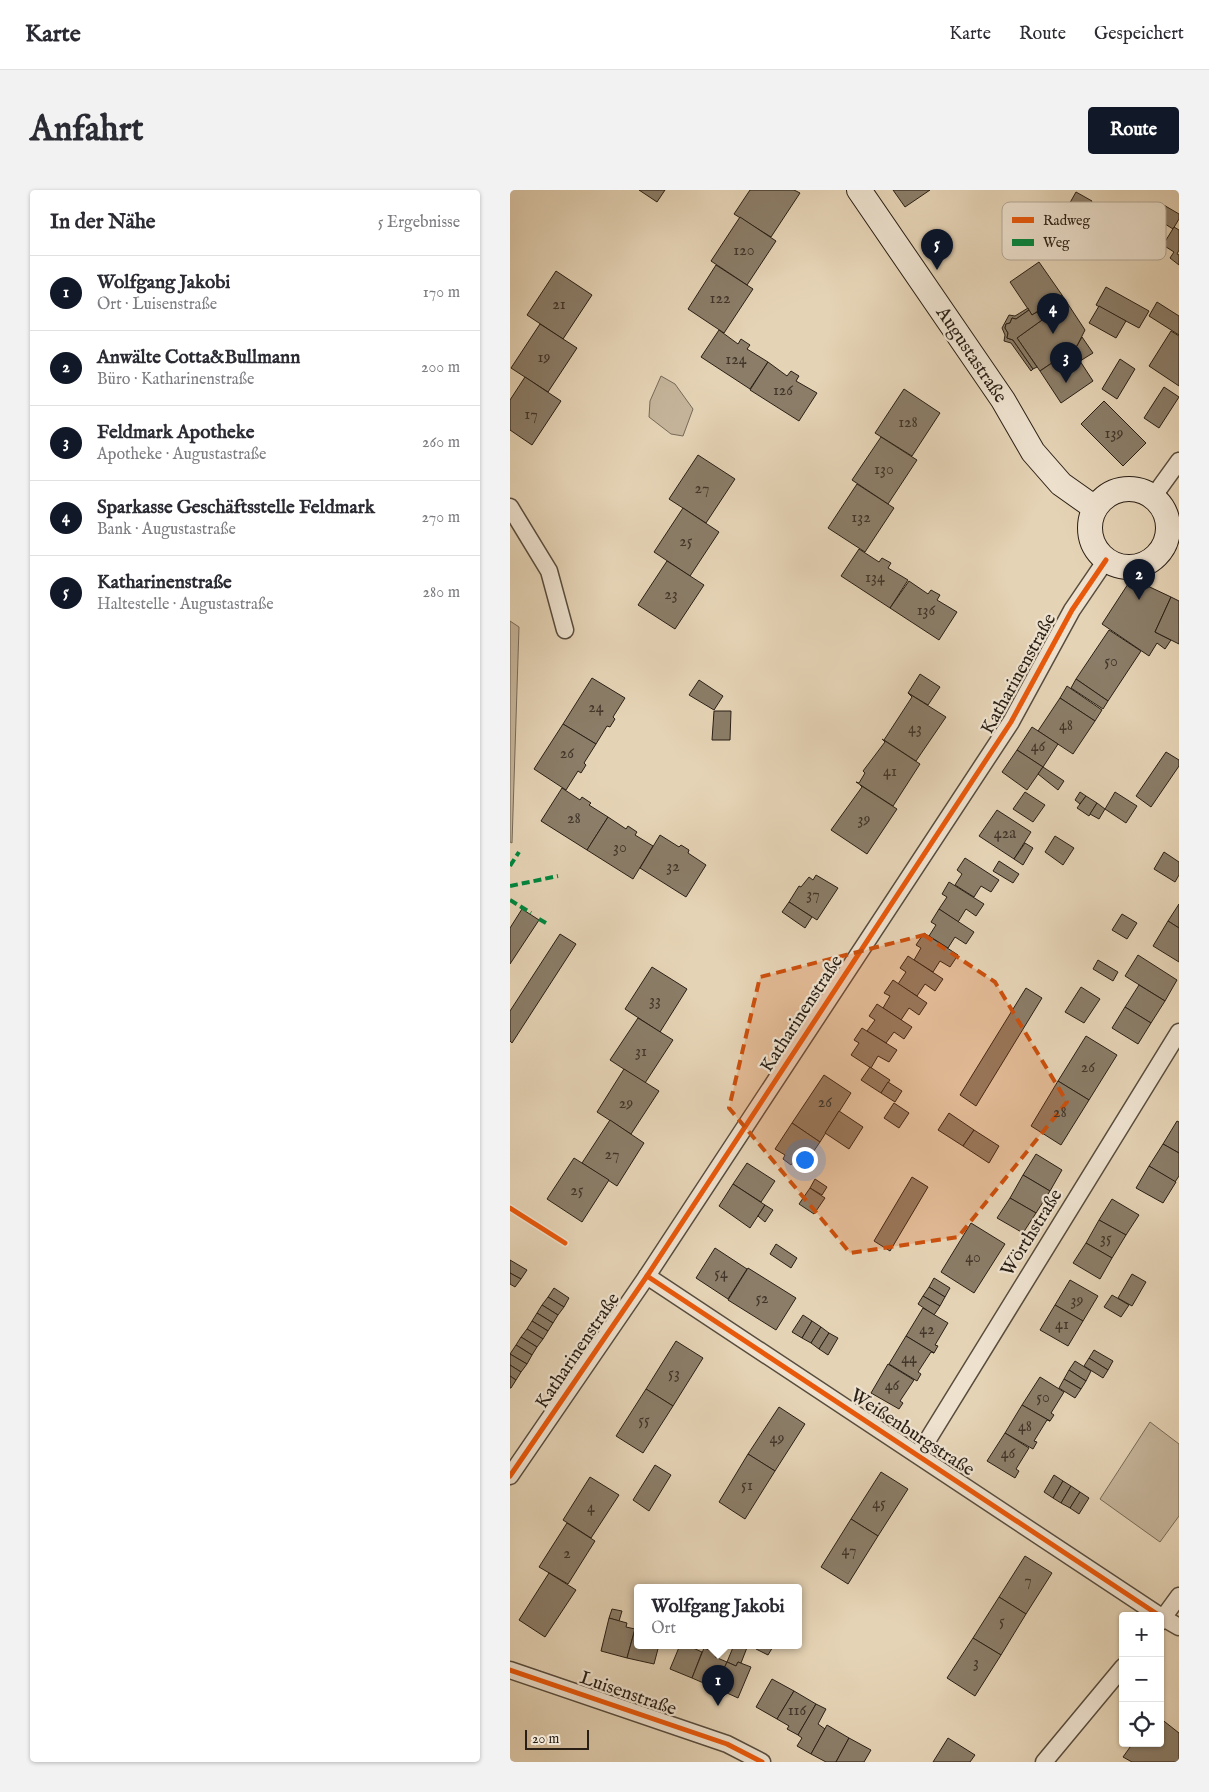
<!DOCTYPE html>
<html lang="de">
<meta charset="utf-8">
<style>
body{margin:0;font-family:"IM FELL English",serif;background:#f2f2f3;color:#2b2b33}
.controls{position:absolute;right:15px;bottom:15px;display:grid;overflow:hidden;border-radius:5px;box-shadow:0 1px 4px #0004}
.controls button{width:45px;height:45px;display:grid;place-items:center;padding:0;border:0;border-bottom:1px solid #e1e1e2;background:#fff;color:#2b2b33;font:25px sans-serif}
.scale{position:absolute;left:15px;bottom:12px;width:64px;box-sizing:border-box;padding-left:5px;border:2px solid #291f15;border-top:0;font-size:14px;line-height:18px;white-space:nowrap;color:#291f15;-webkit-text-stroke:4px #eee2cf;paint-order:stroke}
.you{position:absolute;left:294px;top:969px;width:18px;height:18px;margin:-12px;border:4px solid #fff;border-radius:50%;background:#1a73e8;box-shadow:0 0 0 8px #1a73e833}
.badge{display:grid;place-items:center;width:32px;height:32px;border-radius:50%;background:#111827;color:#fff;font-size:16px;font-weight:700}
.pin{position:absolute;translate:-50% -41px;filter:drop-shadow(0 1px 2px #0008)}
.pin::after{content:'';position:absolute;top:26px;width:18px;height:15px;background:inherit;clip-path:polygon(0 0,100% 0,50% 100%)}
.popup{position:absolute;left:124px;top:1394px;width:168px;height:65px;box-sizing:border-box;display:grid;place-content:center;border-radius:5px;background:#fff;filter:drop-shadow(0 1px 4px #0005);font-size:16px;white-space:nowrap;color:#7c7c81}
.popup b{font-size:19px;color:#2b2b33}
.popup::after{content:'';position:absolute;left:50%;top:100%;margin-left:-10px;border:10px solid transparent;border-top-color:#fff}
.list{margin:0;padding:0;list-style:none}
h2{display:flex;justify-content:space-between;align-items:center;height:65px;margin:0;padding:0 20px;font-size:21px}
h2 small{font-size:16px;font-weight:400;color:#7c7c81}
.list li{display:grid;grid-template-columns:32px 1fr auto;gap:15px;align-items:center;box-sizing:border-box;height:75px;padding:0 20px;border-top:1px solid #e1e1e2}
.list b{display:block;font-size:19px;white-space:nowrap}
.list p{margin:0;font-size:16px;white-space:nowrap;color:#7c7c81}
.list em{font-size:16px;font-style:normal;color:#7c7c81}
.icon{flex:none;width:28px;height:28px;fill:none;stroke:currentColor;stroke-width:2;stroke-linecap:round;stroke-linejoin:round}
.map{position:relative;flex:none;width:669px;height:1572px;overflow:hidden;border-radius:5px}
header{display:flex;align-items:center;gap:30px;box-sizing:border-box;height:70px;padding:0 25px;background:#fff;border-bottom:1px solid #e1e1e2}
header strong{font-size:24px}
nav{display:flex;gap:28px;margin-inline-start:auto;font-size:18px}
.intro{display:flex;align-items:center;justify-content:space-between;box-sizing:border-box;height:120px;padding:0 30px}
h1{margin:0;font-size:35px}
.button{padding:12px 22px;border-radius:5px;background:#111827;color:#fff;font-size:18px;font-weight:700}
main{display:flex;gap:30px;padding:0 30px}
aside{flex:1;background:#fff;border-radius:5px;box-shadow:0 1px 4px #0004}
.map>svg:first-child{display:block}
.green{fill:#c5b49a;stroke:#776a58}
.building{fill:#8b7d68;stroke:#291f15}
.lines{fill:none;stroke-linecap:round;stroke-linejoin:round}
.minor-casing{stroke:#584c3d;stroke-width:19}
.secondary-casing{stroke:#291f15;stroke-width:26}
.minor{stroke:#eee2cf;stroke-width:16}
.secondary{stroke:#eee2cf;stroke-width:24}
.quiet{stroke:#00873e;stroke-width:4;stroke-dasharray:8 4;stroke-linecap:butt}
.cycleway-casing{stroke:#eee2cf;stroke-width:8}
.cycleway{stroke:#e8590c;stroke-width:5}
.marked{fill:#cb500d;fill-opacity:0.2;stroke:#cb500d;stroke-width:4;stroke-dasharray:10 6;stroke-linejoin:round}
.labels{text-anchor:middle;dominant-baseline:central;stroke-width:4.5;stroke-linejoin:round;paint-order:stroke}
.number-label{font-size:16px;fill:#42362a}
.street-label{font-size:19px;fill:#291f15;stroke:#eee2cf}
.key{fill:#eee2cf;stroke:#b3a897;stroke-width:1}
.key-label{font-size:14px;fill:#291f15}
</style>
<header>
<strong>Karte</strong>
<nav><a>Karte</a><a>Route</a><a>Gespeichert</a></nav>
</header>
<div class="intro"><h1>Anfahrt</h1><a class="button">Route</a></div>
<main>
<aside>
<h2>In der Nähe<small>5 Ergebnisse</small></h2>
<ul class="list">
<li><span class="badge">1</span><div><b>Wolfgang Jakobi</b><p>Ort · Luisenstraße</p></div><em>170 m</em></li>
<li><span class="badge">2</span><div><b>Anwälte Cotta&amp;Bullmann</b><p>Büro · Katharinenstraße</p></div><em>200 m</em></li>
<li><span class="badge">3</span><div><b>Feldmark Apotheke</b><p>Apotheke · Augustastraße</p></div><em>260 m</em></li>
<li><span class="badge">4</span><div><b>Sparkasse Geschäftsstelle Feldmark</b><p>Bank · Augustastraße</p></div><em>270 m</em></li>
<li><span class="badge">5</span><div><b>Katharinenstraße</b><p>Haltestelle · Augustastraße</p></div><em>280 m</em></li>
</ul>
</aside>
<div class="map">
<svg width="669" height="1572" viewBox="0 0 669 1572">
<rect width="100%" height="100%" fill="#e5d3b5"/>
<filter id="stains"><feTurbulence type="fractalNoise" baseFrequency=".004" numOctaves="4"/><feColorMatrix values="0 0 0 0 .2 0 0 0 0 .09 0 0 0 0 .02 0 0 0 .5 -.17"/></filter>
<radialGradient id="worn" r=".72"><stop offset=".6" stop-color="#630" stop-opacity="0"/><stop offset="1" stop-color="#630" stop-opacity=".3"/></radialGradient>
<g class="green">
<path d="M151,186L165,194L183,219L173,246L161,244L139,227L140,211Z"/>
<path d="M0,431L9,437L2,653L0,652Z"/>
<path d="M640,1232L669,1254V1326L650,1352L590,1309Z"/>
</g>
<g class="building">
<path d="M129,0H155L147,12Z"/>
<path d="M240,0H284L290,3L261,47L224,24Z"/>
<path d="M383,0H420L395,17Z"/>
<path d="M566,2L582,11L572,27L557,18Z"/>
<path d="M652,14L669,24V29L663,39L644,27Z"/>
<path d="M230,27L266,51L237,95L201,71Z"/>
<path d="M664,37L669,40V60L667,64L669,65V75L660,68L664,62L653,55Z"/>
<path d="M529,72L552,105L522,125L500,92Z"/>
<path d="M206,75L243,99L214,143L178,119Z"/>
<path d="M46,81L82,105L53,149L17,125Z"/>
<path d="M596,97L639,121L629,138L586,115Z"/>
<path d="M552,105L575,140L567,156L530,181L507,148L532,130L527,122Z"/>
<path d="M647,112L669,126V145L639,126Z"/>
<path d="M589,116L616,131L606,148L579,133Z"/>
<path d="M518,118L519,120L506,129L502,128L500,133L496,134L495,138L498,143L497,148L503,150L523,179L521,181L501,153L494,151L495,145L492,138L499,125L505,126Z"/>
<path d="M519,120L522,125L527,122L532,130L507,148L527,177L523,179L503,150L497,148L498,143L495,138L496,134L500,133L502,128L506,129Z"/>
<path d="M30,134L67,158L38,202L1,178Z"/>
<path d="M209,140L228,154L231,149L240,155L237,159L258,172L240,199L191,167Z"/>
<path d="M661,141L669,146V196L639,176Z"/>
<path d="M572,147L583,163L570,171L583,191L551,213L530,181L567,156Z"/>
<path d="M610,169L625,179L607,209L592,199Z"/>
<path d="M258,172L277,186L281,181L289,186L286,191L307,203L289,231L240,200Z"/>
<path d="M15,187L51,211L22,255L0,240V210Z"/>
<path d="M654,197L669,207L649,238L634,228Z"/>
<path d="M394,199L430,223L402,266L365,243Z"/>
<path d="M594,211L636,253L613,276L571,234Z"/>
<path d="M371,247L407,270L378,314L342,290Z"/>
<path d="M188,265L225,289L196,333L159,309Z"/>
<path d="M347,294L384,318L355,362L318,338Z"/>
<path d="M173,318L209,342L180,386L144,362Z"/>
<path d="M349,359L369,372L372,368L381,373L378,378L398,390L380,418L331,386Z"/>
<path d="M157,371L194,395L165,439L128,415Z"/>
<path d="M399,391L418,404L421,400L430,405L427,410L447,422L429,450L380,418Z"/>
<path d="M627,391L661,407L645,442L661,450L655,459L647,453L639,466L592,434L618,394Z"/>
<path d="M661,407L669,411V454L645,442Z"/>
<path d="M599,440L631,461L598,511L566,489Z"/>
<path d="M410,484L430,497L418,515L398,503Z"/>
<path d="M82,488L115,508L103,527L105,529L100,537L97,536L86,554L53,534Z"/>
<path d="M566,489L598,511L593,519L561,498Z"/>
<path d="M189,490L213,506L204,520L179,505Z"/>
<path d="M557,496L592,520L585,531L550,508Z"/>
<path d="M398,503L436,527L406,571L374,550L402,507Z"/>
<path d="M550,508L585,531L563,564L528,541Z"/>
<path d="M204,521H221L220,550H202Z"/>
<path d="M53,534L86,554L74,573L76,575L71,583L68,581L56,600L24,579Z"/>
<path d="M522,537L548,554L533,577L507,560Z"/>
<path d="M372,549L410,574L383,616L346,592L349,593L355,583L353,581L375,552Z"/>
<path d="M507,560L533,577L517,600L492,582Z"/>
<path d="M656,562L669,570V576L641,617L626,606Z"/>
<path d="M533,577L554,591L548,600L528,584Z"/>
<path d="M350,595L387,619L357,664L321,640L352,597Z"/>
<path d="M52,598L70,610L72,607L81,613L79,615L98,627L77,660L31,631Z"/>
<path d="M515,602L535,615L523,632L503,619Z"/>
<path d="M570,602L576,606L570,614L565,610Z"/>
<path d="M605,602L627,616L616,633L595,619Z"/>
<path d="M576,606L587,613L579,626L567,618Z"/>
<path d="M587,613L595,619L589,629L580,624Z"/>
<path d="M487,620L521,642L504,669L469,646Z"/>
<path d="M98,627L116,639L118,636L127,642L125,645L143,656L123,689L77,660Z"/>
<path d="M150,645L169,657L171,655L179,660L178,663L196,675L176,707L130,678Z"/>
<path d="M545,646L564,658L553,675L535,662Z"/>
<path d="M515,653L523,658L513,675L504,669Z"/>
<path d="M654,662L669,672V685L665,692L644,679Z"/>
<path d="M455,668L489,690L481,702L471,696L464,707L445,695L452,684L447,680Z"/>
<path d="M489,671L509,684L503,693L483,681Z"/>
<path d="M306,685L328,698L307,730L279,712L289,696L291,697L299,687L303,690Z"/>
<path d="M439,692L474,714L466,726L456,719L448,732L429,719L437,707L432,704Z"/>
<path d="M279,712L302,727L295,738L272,722Z"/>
<path d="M669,714V738L658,731Z"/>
<path d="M12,719L29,730L0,774V738Z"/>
<path d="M429,719L464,742L456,754L445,747L438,758L419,746L426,735L421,732Z"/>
<path d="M612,724L627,733L617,749L602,740Z"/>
<path d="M658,731L669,738V772L643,756Z"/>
<path d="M414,743L448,765L440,777L430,771L423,782L404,770L411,758L406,755Z"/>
<path d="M50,744L66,754L2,853L0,851V821Z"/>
<path d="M628,765L667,790L655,811L615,786Z"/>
<path d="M398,766L433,789L425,801L415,794L407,806L388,794L396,782L390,778Z"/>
<path d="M588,770L608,782L603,791L583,779Z"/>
<path d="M142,777L177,799L150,842L115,819Z"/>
<path d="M383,790L417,813L409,825L399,818L391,830L373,818L380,806L374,803Z"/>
<path d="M629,795L655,811L641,833L615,817Z"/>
<path d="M571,797L590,809L574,833L555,822Z"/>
<path d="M516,798L532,808L466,916L450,905Z"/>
<path d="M367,814L402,837L394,849L384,842L376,853L357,841L365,830L359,826Z"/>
<path d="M615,817L641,833L628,854L602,838Z"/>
<path d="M128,828L163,850L135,893L100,870Z"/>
<path d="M352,838L387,860L379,872L368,866L361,878L341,865L349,853L344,850Z"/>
<path d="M576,846L607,865L579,910L548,891Z"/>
<path d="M360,877L380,890L371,903L351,890Z"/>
<path d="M114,879L149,901L121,944L87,922Z"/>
<path d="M314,885L341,903L310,952L282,933Z"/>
<path d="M548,891L579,910L551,955L521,936Z"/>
<path d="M378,892L392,901L385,912L371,903Z"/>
<path d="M384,913L399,923L389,938L374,928Z"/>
<path d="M329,921L353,937L339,959L315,943Z"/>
<path d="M439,923L464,940L453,956L428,940Z"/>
<path d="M100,930L134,953L107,996L72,973Z"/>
<path d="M667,931L669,932V963L653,954Z"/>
<path d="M282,933L310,952L293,977L284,971L281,975L273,969L275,965L265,959Z"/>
<path d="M464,940L489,956L479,973L453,956Z"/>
<path d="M653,954L669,963V986L665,992L639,976Z"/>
<path d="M526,964L552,980L540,1001L513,985Z"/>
<path d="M64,968L99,990L72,1032L37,1009Z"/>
<path d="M237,973L265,991L251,1012L223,994Z"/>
<path d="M639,976L666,992L653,1013L626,998Z"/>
<path d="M513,985L540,1001L526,1023L500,1008Z"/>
<path d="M402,987L418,997L380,1061L364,1051Z"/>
<path d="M305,989L317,997L312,1005L300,998Z"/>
<path d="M223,994L255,1015L240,1038L209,1016Z"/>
<path d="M300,998L315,1008L304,1024L289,1014Z"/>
<path d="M500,1008L526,1023L513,1043L487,1028Z"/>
<path d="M602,1009L629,1025L616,1045L589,1030Z"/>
<path d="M255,1015L263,1020L255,1032L248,1026Z"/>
<path d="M589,1030L616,1045L602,1068L576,1053Z"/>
<path d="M461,1033L495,1054L464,1103L431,1082Z"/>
<path d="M576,1053L602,1068L590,1089L563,1073Z"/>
<path d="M266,1054L287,1068L281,1078L260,1064Z"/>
<path d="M205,1058L237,1079L218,1109L186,1088Z"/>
<path d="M0,1070L17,1080L11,1089L0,1083Z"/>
<path d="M238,1078L286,1108L266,1140L218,1110Z"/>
<path d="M0,1083L11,1089L5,1097L0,1094Z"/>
<path d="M622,1084L636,1092L622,1116L608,1108Z"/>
<path d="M424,1088L440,1098L435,1107L419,1097Z"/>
<path d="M560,1090L588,1106L573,1131L545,1115Z"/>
<path d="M419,1097L435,1107L430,1116L413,1106Z"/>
<path d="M44,1098L59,1108L54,1117L38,1107Z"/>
<path d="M602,1105L619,1115L611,1127L594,1117Z"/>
<path d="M413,1106L430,1116L424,1125L408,1114Z"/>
<path d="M38,1107L54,1117L48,1125L32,1115Z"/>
<path d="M32,1115L48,1125L43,1133L27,1123Z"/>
<path d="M545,1115L573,1131L558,1156L530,1140Z"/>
<path d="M413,1118L438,1133L425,1155L428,1156L424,1163L396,1146Z"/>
<path d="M27,1123L43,1133L38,1141L22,1131Z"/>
<path d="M293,1125L302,1131L292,1148L282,1142Z"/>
<path d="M22,1131L38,1141L33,1149L17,1139Z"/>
<path d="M302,1131L311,1137L301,1153L292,1148Z"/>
<path d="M311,1137L319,1143L309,1159L301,1153Z"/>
<path d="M17,1139L33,1149L27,1157L11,1147Z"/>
<path d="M319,1143L328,1148L318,1165L309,1159Z"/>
<path d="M396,1146L424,1163L421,1162L408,1182L411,1184L407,1191L379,1174Z"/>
<path d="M11,1147L27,1157L22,1165L6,1155Z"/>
<path d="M166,1151L193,1168L163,1216L136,1199Z"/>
<path d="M6,1155L22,1165L17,1174L0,1164Z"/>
<path d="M584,1160L603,1171L598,1180L579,1168Z"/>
<path d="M0,1164L17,1174L11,1182L0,1175Z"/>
<path d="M579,1168L598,1180L593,1188L574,1176Z"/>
<path d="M565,1171L581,1181L576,1191L559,1180Z"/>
<path d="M378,1174L404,1190L390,1211L393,1213L389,1219L361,1203Z"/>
<path d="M0,1175L11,1182L6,1190L0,1186Z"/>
<path d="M559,1180L576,1191L571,1199L554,1189Z"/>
<path d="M0,1186L6,1190L1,1198H0Z"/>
<path d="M530,1187L554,1202L541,1223L544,1225L540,1231L512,1215Z"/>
<path d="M554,1189L571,1199L565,1208L549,1198Z"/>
<path d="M136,1199L163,1216L133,1263L106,1246Z"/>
<path d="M512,1215L540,1231L537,1230L524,1251L527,1252L523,1259L495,1243Z"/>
<path d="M269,1217L295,1234L265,1281L238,1264Z"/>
<path d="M495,1243L519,1258L506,1279L509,1281L505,1288L477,1271Z"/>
<path d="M238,1264L265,1281L235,1329L209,1312Z"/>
<path d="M145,1275L161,1285L139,1321L123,1310Z"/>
<path d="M371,1282L398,1299L368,1346L341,1329Z"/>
<path d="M544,1285L553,1291L543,1308L534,1302Z"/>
<path d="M80,1287L109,1305L81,1348L53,1330Z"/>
<path d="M553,1291L561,1296L551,1313L543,1308Z"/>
<path d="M561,1296L570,1302L560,1318L551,1313Z"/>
<path d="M570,1302L579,1308L569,1324L560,1318Z"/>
<path d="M341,1329L368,1346L338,1394L311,1377Z"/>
<path d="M57,1333L85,1351L58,1394L29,1377Z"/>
<path d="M515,1366L542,1383L516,1424L489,1407Z"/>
<path d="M39,1383L66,1400L35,1447L9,1430Z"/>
<path d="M489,1407L516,1424L491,1465L463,1448Z"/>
<path d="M102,1419L112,1421L109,1431L99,1428Z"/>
<path d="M99,1428L117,1433L116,1437L125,1439L117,1468L91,1461Z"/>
<path d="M125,1439L128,1440V1455H149L144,1474L117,1468Z"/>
<path d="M463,1448L491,1465L465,1506L437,1488Z"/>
<path d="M170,1455H185L183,1458L192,1462L182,1488L160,1479Z"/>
<path d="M204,1455L214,1456L210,1466L202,1461Z"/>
<path d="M224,1455H245L244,1458L238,1455L231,1473L228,1472L226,1476L217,1472Z"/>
<path d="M248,1455H264L258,1465L246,1459Z"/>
<path d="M194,1458L207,1463L205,1467L217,1472L205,1498L182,1488Z"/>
<path d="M217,1472L226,1476L228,1472L241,1477L228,1508L217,1503L212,1508L206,1503L208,1499L205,1498Z"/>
<path d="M262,1489L284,1501L267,1529L246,1517Z"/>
<path d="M284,1501L306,1514L288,1545L277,1539L279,1536L267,1529Z"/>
<path d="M306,1514L316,1519L308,1534L315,1539L301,1564L287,1556L292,1548L288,1545Z"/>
<path d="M650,1528L669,1543V1572H622L613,1567L623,1553H650Z"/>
<path d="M317,1535L339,1548L326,1572H316L301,1564Z"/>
<path d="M339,1548L361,1560L354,1572H326Z"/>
<path d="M438,1548L465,1565L460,1572H423Z"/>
</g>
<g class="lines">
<defs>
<g id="minor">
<path d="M643,307L669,271"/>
<path d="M0,317L39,381L55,440"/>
<path d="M137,1086L650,1426"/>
<path d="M409,1264L669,842"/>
<path d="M0,1286L137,1086L501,532L562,420L596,370"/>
<path d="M650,1426L669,1437"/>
<path d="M650,1432L669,1406"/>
<path d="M0,1480L217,1554L252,1572"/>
<path d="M534,1572L613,1477"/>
</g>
<g id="secondary">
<path d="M349,0L493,210L523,262L551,294L585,318"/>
<circle cx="619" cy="338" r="39"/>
</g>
</defs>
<use href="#minor" class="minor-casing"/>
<use href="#secondary" class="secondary-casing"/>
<use href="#minor" class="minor"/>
<use href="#secondary" class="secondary"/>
<g class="quiet">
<path d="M0,676L9,662"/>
<path d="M0,696L48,686"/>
<path d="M0,710L21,723"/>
<path d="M29,729L38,734"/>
</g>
<defs>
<g id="cycleway">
<path d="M0,1018L55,1053"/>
<path d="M137,1086L650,1426"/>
<path d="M0,1286L137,1086L501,532L562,420L596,370"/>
<path d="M0,1480L217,1554L252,1572"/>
</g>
</defs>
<use href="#cycleway" class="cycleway-casing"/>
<use href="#cycleway" class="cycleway"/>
</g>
<path class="marked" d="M414,745L485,792L557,912L448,1047L340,1063L219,918L250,787Z"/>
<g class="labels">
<g class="number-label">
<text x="234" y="61">120</text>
<text x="210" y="109">122</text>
<text x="49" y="115">21</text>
<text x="34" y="168">19</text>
<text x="226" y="170">124</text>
<text x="273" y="201">126</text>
<text x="21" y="225">17</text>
<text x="398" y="233">128</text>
<text x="604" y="244">139</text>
<text x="374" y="280">130</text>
<text x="192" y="299">27</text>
<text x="351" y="328">132</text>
<text x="176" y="352">25</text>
<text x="365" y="388">134</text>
<text x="161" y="405">23</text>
<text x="416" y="421">136</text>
<text x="601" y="472">50</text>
<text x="86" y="518">24</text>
<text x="556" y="536">48</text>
<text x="405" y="539">43</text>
<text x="528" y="557">46</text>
<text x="57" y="564">26</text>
<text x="380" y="582">41</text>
<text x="64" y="629">28</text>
<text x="354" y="630">39</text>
<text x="495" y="644">42a</text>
<text x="110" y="658">30</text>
<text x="163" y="677">32</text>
<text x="303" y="705">37</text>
<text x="145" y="811">33</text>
<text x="131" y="862">31</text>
<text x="578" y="878">26</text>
<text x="315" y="913">26</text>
<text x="116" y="914">29</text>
<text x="550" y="923">28</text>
<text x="102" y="965">27</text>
<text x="67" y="1001">25</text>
<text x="596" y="1049">35</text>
<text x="463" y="1068">40</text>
<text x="211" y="1084">54</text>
<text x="252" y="1109">52</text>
<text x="567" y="1111">39</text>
<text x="552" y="1135">41</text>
<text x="417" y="1140">42</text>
<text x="399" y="1169">44</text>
<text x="164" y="1184">53</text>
<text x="382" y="1196">46</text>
<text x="533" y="1208">50</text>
<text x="134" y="1231">55</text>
<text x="515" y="1237">48</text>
<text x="267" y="1249">49</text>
<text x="498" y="1264">46</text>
<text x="237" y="1296">51</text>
<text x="369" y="1314">45</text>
<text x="81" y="1318">4</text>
<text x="339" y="1361">47</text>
<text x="57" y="1364">2</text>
<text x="518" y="1391">7</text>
<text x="492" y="1432">5</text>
<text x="466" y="1473">3</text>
<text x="287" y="1521">116</text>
</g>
<g class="street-label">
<text transform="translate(461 165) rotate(56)">Augustastraße</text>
<text transform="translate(509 484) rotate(-61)">Katharinenstraße</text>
<text transform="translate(292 824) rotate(-57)">Katharinenstraße</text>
<text transform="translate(522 1043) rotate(-58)">Wörthstraße</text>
<text transform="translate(68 1161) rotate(-56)">Katharinenstraße</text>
<text transform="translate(402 1243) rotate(33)">Weißenburgstraße</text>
<text transform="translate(118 1504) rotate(19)">Luisenstraße</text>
</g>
</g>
<rect x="492" y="12" width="164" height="58" rx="8" class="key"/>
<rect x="502" y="27" width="22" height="6" fill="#e8590c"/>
<rect x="502" y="49" width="22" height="7" fill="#00873e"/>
<g class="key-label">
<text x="533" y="35">Radweg</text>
<text x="533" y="57">Weg</text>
</g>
<rect width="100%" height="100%" filter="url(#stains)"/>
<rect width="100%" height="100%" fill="url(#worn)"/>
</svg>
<div class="controls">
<button>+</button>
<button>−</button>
<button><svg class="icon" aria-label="locate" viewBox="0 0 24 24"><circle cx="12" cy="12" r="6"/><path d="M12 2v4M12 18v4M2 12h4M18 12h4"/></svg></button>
</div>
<div class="scale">20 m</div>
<div class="you"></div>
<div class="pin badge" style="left:208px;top:1516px">1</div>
<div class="popup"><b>Wolfgang Jakobi</b>Ort</div>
<div class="pin badge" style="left:629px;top:410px">2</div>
<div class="pin badge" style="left:556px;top:193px">3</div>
<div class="pin badge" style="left:543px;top:144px">4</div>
<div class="pin badge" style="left:427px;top:80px">5</div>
</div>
</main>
